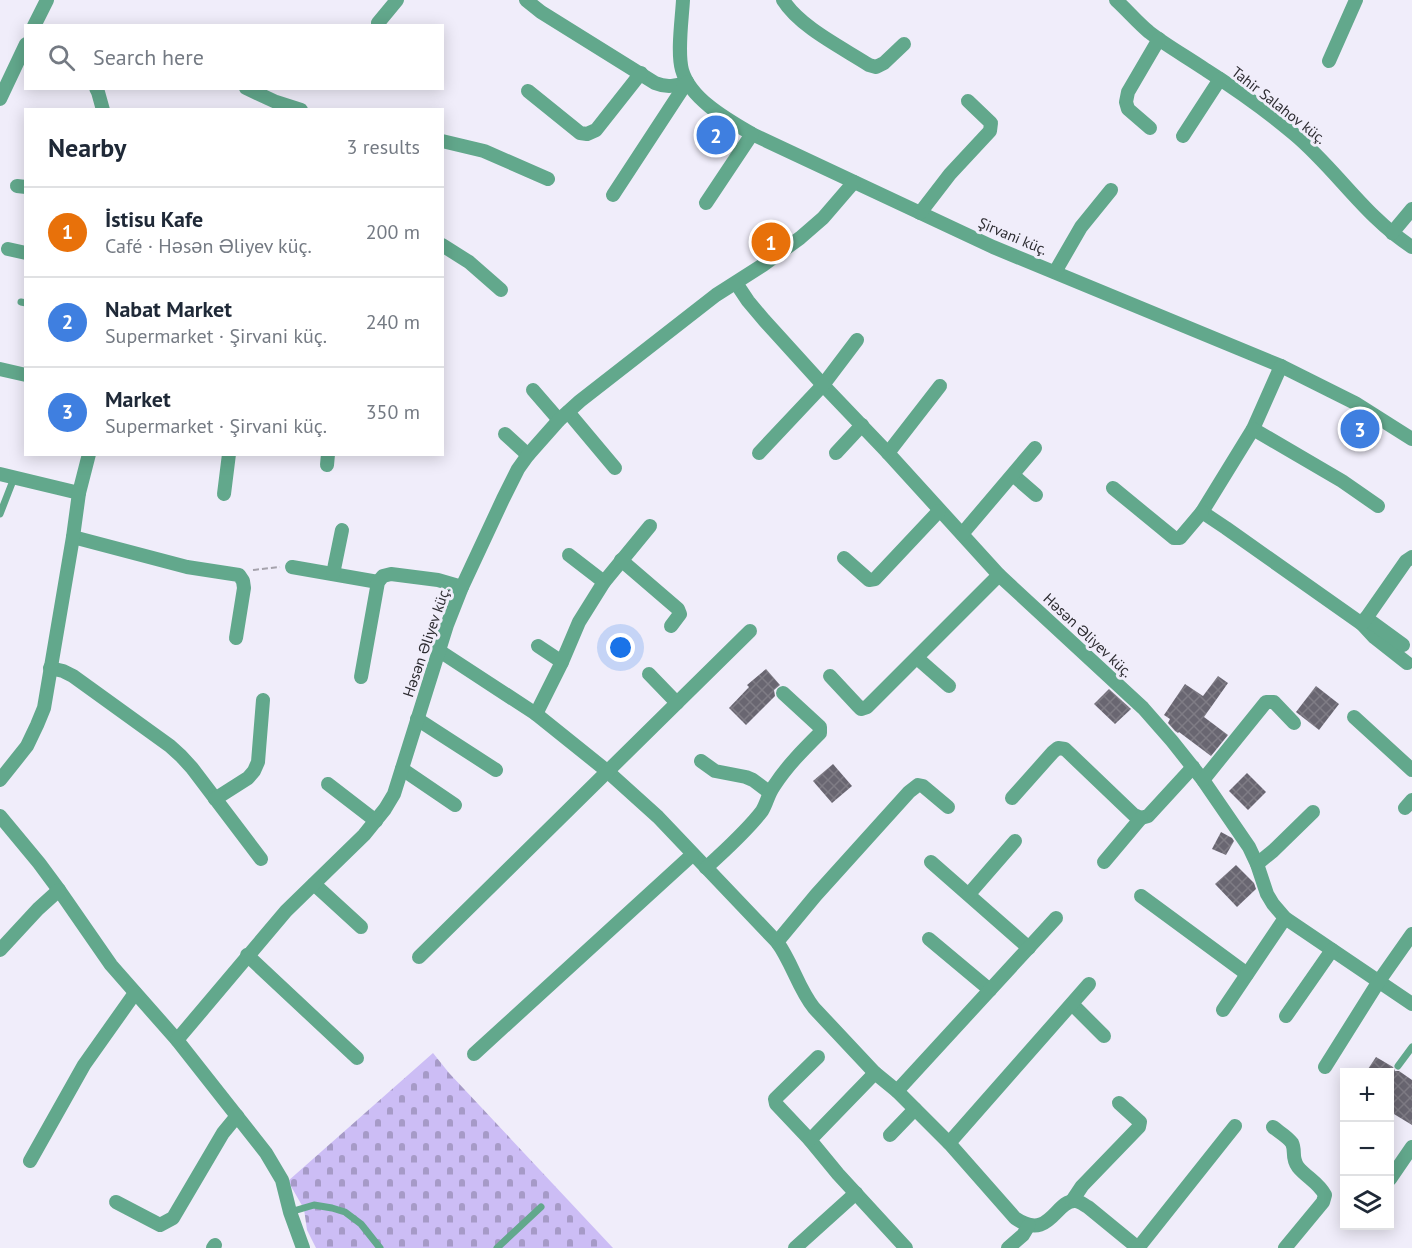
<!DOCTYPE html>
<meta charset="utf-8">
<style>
body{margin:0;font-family:"PT Sans",sans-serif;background:#f6f6f7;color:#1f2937}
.controls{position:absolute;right:18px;bottom:18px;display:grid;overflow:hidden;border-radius:0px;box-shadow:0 3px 15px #0003}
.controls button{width:54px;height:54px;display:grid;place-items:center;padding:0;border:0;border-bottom:2px solid #e0e1e3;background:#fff;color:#1f2937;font:30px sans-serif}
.you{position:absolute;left:621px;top:648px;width:21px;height:21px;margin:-15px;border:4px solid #fff;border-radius:50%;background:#1a73e8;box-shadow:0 0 0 9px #1a73e833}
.badge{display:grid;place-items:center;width:39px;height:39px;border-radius:50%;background:#b45309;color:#fff;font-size:20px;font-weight:700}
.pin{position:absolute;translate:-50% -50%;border:3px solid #fff;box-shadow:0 2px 6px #0006}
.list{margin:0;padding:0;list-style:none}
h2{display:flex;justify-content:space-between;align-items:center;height:78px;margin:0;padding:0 24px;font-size:26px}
h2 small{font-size:20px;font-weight:400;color:#747a83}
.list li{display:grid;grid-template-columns:39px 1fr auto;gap:18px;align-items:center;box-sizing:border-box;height:90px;padding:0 24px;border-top:2px solid #e0e1e3}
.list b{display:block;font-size:22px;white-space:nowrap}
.list p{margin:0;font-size:20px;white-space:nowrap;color:#747a83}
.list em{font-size:20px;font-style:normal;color:#747a83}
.icon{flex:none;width:33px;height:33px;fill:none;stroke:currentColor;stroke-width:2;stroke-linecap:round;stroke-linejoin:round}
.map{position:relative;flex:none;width:1412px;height:1248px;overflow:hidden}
.search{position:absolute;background:#fff;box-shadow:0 3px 15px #0003;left:24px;top:24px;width:420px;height:66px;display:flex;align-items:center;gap:15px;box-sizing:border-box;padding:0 21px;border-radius:0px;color:#747a83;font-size:22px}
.panel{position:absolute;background:#fff;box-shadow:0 3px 15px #0003;left:24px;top:108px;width:420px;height:348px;border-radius:0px}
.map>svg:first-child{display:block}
.cemetery{fill:url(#cemetery-stones)}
.building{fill:url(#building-cross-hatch)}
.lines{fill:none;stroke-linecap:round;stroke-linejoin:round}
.path{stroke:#a5a2ac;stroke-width:2;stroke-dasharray:6 3;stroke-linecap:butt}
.service{stroke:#62a88c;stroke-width:7}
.minor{stroke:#62a88c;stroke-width:14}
.labels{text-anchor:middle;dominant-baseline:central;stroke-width:6;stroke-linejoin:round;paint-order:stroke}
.street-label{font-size:15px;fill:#2d2c31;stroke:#f0edfa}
</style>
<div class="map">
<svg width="1412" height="1248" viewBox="0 0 1412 1248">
<defs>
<pattern id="cemetery-stones" width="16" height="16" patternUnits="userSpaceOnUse" patternTransform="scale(1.5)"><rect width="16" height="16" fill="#ccbdf5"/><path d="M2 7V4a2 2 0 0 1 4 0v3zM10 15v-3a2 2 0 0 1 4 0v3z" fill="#a69ac7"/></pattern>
<pattern id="building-cross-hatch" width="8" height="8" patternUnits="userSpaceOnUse" patternTransform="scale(1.5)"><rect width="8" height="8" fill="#696671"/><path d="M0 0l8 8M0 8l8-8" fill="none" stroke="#7f7c85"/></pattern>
</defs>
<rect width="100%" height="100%" fill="#f0edfa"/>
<path class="cemetery" d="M433,1053L449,1073L613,1248H316L307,1230L304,1209L288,1181Z"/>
<g class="building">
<path d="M766,669L780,685L774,690L775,696L746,725L729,708L749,687L747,685Z"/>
<path d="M1218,676L1228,683L1204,717L1228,735L1211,756L1179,732L1178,733L1175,731L1168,723L1170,719L1164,715L1185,684L1203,696Z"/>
<path d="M1316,686L1339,704L1319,730L1296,712Z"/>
<path d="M1109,689L1131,709L1115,724L1094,704Z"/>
<path d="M833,764L852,786L832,803L813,781Z"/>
<path d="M1247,773L1266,792L1248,810L1229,791Z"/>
<path d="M1221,832L1232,838L1234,841L1226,855L1212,849Z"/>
<path d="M1236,865L1254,883L1256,889L1237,907L1215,884Z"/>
<path d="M1376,1057L1393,1067L1395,1071H1399L1412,1080V1125L1389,1111V1072H1366Z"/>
</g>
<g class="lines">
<path class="path" d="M253,570L280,567"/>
<g class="service">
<path d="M21,302L26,303"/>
<path d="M0,514L14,478"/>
<path d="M1398,1066L1412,1047"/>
<path d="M290,1212L314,1205L332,1208L345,1212L361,1224L380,1248"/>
<path d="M497,1248L541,1207"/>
</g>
<g class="minor">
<path d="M526,0L541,12L655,83C667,88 676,86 687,82"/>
<path d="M683,0C682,19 677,52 682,70C690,99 728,120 752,134L993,247L1281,366L1355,403L1412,439"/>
<path d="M783,0C800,27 841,47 869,65L876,67L884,63L904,44"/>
<path d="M1116,0C1127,10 1137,22 1149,32C1167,46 1187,57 1206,70C1236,89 1267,111 1294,134C1336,169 1365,217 1412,247"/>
<path d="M34,26L47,0"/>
<path d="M378,26V23L397,0"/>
<path d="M1329,61L1356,0"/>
<path d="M96,88L98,92L103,110"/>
<path d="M246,88L276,102L301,110"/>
<path d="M528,91L580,133L587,134L596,130L641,73"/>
<path d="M0,99L26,44"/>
<path d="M1150,128L1128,109L1126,102L1128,92L1159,39"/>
<path d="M1183,136L1220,79"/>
<path d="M442,141L484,151L548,179"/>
<path d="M17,186L26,187"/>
<path d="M613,195L687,82"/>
<path d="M706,203L752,134"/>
<path d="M920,213L950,174L990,131L991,123L968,101"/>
<path d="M1392,233L1412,209"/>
<path d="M442,245L469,262L501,290"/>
<path d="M8,249L26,253"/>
<path d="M1055,272L1081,227L1111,190"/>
<path d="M736,283L748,301L764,320L823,385L888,453L999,575L1143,708L1172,741L1203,780L1249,847L1257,864L1267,894L1273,904L1285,918L1412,1004"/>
<path d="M1281,366L1253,429L1202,512L1226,528L1362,624L1374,637L1407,663"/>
<path d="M0,369L26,375"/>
<path d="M533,390L559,420"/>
<path d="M568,412L615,468"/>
<path d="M1253,429L1342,481L1378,506"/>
<path d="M505,434L528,455"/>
<path d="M759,453L823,385L857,340"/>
<path d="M836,453L862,425"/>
<path d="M888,453L940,386"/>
<path d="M327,465L328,454"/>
<path d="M0,474L79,493"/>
<path d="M1013,475L1036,495"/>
<path d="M1113,488L1174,538H1180L1202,512"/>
<path d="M224,494L229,454"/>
<path d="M962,534L1035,448"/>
<path d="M73,537L187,567L239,575L243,581L244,588L236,638"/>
<path d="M569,555L604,582"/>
<path d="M844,558L869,580L875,579L939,511"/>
<path d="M621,560L678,609L680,614L671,626"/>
<path d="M292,567L378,582"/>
<path d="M333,574L342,530"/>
<path d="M1366,618L1403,645"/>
<path d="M1362,624L1406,561L1412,557"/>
<path d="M538,646L562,662"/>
<path d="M438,650L536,714L607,771L658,817L777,942C792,962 798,988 814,1008L875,1073L897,1091L949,1143L1015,1218C1050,1242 1055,1200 1075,1201C1080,1201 1084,1205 1088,1207L1138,1248"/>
<path d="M917,658L949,686"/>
<path d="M50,668L63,671L73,676L170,746L181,756L192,768L261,859"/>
<path d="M649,674L677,703"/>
<path d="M830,676L857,705L861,709L867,707L999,575"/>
<path d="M361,677L378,582L383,576L391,574L438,580L462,587"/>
<path d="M536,714L562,662L579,622L604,582L650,526"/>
<path d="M1354,717L1412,770"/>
<path d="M417,719L496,770"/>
<path d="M701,761L715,771L746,777L753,780L769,792"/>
<path d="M402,769L455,805"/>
<path d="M0,780L27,746L37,725L44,708L73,537L79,493L89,454"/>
<path d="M1203,780L1266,702H1274L1294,723"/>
<path d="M328,784L376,821"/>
<path d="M1012,798L1053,752L1058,748L1065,749L1134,815L1141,818L1148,816L1193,767"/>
<path d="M215,799L248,778L254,771L258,762L263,700"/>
<path d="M1405,808L1412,800"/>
<path d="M0,816L39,863L59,890L111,965L177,1040L266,1153L282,1180L290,1212L303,1248"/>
<path d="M931,862L1029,948"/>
<path d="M1104,862L1141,818"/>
<path d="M1257,864L1273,851L1313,812"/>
<path d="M706,868C725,850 746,832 762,811C767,803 768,794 774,786C787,766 803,750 820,733V727L783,693"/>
<path d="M314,884L361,927"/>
<path d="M969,894L1015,841"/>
<path d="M1141,896L1247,974"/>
<path d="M929,939L990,990"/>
<path d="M777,942L816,895L909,792L918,785L923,786L948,807"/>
<path d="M0,950L38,909L59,890"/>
<path d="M247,955L357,1058"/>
<path d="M419,957L750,631"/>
<path d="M1072,1004L1104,1036"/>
<path d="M1223,1010L1285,918"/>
<path d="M1286,1016L1332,950"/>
<path d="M177,1040L286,911L364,835L385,809L394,794L447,625L462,587L503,499L518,469L528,455L559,420L580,401L716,295L763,265L800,238L823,218L854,182"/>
<path d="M474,1054L692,855"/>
<path d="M818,1057L775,1099L776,1104L810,1140L838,1174L906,1248"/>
<path d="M1325,1067L1379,981L1412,934"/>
<path d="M897,1091L1056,918"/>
<path d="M1273,1127C1279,1132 1288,1137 1292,1143C1296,1151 1291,1158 1298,1167C1306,1177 1319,1183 1325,1195L1323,1202L1285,1248"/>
<path d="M890,1135L915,1109"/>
<path d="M810,1140L875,1073"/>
<path d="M949,1143L1089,984"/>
<path d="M30,1161L84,1065L135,993"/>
<path d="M1390,1179L1412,1147"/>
<path d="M1072,1201L1082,1186L1139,1127L1140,1122L1119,1103"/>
<path d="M116,1202L160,1225L173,1218L223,1133L237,1116"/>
<path d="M213,1248L215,1245"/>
<path d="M795,1248L856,1193"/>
<path d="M1008,1248L1023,1235L1029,1225"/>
<path d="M1138,1248L1235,1126"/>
</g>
</g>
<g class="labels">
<g class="street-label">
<text transform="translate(1279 105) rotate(38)">Tahir Salahov küç.</text>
<text transform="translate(1013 236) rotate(23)">Şirvani küç.</text>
<text transform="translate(1088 635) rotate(43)">Həsən Əliyev küç.</text>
<text transform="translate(426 642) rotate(-71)">Həsən Əliyev küç.</text>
</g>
</g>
</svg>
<div class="controls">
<button>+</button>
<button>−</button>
<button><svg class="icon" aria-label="layers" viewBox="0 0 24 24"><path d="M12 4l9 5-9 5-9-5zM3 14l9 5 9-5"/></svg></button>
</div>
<div class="you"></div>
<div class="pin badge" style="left:771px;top:242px;background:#e8710a">1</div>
<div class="pin badge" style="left:716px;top:135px;background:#3f7fe0">2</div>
<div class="pin badge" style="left:1360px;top:429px;background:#3f7fe0">3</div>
<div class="search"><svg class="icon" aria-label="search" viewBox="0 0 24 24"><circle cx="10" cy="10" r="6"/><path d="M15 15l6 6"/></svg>Search here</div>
<section class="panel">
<h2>Nearby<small>3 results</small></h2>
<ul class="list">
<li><span class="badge" style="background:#e8710a">1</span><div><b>İstisu Kafe</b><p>Café · Həsən Əliyev küç.</p></div><em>200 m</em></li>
<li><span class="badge" style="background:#3f7fe0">2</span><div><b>Nabat Market</b><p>Supermarket · Şirvani küç.</p></div><em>240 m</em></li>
<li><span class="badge" style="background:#3f7fe0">3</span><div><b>Market</b><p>Supermarket · Şirvani küç.</p></div><em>350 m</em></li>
</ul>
</section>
</div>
